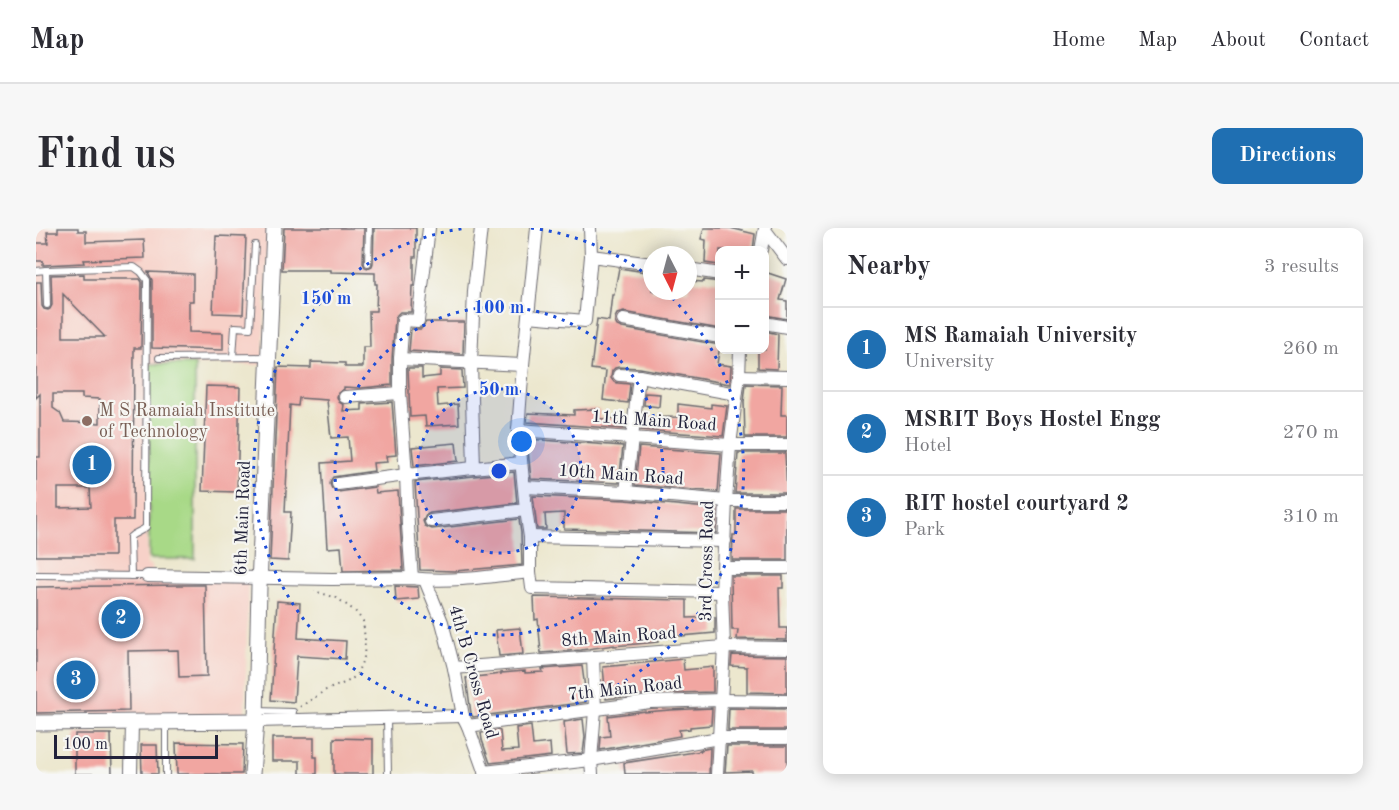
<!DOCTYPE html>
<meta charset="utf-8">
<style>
body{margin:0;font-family:"Old Standard TT",serif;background:#f7f7f7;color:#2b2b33}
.controls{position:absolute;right:18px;top:18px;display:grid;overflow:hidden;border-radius:12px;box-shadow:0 3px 15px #0003}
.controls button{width:54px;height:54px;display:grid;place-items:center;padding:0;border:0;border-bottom:2px solid #e1e1e2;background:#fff;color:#2b2b33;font:30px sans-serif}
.compass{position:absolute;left:607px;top:18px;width:54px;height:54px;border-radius:50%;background:#fff;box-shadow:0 3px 15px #0003;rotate:174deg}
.scale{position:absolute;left:18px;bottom:15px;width:164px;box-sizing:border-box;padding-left:6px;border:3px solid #22223b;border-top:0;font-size:16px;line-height:21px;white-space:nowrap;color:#22223b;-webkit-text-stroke:4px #f6f6f2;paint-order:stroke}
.you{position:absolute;left:486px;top:214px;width:21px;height:21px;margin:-15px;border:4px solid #fff;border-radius:50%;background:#1a73e8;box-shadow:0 0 0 9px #1a73e833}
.badge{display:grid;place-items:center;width:39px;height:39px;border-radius:50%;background:#1f6fb2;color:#fff;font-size:20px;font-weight:700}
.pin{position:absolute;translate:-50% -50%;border:3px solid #fff;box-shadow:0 2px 6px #0006}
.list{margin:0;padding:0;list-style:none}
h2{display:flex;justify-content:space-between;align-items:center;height:78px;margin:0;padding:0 24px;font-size:26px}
h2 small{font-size:20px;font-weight:400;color:#7c7c81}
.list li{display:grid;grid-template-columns:39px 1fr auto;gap:18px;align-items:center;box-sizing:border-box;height:84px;padding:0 24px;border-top:2px solid #e1e1e2}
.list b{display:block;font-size:22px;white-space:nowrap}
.list p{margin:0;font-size:20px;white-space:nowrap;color:#7c7c81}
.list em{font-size:20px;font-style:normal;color:#7c7c81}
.map{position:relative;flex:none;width:751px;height:546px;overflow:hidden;border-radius:12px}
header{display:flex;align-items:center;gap:36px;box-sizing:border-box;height:84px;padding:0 30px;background:#fff;border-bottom:2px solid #e1e1e2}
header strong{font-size:28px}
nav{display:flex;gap:33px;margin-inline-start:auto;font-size:21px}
.intro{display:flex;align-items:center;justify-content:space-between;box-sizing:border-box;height:144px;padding:0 36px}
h1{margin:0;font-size:42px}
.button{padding:15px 27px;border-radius:12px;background:#1f6fb2;color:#fff;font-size:21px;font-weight:700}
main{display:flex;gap:36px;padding:0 36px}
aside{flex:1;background:#fff;border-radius:12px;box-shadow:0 3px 15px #0003}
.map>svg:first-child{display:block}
.built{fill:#f7d1c8}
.green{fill:#a8d987;stroke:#657e61;stroke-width:1.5}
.building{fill:#f1a6a1;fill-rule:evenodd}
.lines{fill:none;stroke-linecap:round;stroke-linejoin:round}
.service-casing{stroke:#69676e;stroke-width:8}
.minor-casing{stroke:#69676e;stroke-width:14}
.tertiary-casing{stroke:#69676e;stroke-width:17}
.path{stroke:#69676e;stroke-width:2;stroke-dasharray:1.5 4.5;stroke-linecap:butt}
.service{stroke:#fff;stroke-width:6}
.minor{stroke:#fff;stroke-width:12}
.tertiary{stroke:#fff;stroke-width:15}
.ring{fill:none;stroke:#1d4ed8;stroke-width:3;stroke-dasharray:3 6}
.education-dot{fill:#8d6e63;stroke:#f6f6f2;stroke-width:2}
.labels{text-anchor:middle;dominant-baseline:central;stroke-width:4.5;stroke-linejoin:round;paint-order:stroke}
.education-label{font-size:18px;fill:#785e54;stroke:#f6f6f2;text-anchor:start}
.street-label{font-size:18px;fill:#22223b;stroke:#f6f6f2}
.centre{fill:#1d4ed8;stroke:#f6f6f2;stroke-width:3}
.ring-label{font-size:18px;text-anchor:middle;font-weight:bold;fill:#1d4ed8;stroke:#f6f6f2;stroke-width:4.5;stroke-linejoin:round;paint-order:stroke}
</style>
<header>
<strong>Map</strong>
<nav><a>Home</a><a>Map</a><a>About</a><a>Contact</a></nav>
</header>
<div class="intro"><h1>Find us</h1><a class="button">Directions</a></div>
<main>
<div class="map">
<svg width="751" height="546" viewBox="0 0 751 546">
<rect width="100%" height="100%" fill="#f6f6f2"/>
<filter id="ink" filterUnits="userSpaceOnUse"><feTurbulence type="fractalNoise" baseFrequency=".0167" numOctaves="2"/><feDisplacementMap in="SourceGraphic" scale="12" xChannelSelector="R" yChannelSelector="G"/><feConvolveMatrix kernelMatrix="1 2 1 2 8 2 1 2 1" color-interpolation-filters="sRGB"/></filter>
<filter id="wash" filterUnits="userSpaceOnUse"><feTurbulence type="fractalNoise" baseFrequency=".008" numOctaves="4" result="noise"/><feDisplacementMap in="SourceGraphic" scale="24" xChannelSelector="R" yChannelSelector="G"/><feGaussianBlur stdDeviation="1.35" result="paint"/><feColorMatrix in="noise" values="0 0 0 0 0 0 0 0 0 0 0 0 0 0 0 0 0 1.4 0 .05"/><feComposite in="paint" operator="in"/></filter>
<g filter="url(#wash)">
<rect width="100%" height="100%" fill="#ece7ce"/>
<path class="built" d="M0,0H232L227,137L112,136L111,337L116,338L117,352L212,353L209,486L0,487Z"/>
<rect class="green" x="113" y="136" width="46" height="195"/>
<g id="blocks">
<g class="building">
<path d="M22,0H42V3H50V14L108,12L109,30L47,32L48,35L7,37V33H0V15H12L11,4H22Z"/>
<path d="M248,0H328L327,35L329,39L332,40L336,38L337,35L338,0H380V29H378V58H376L375,84H364L361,87L359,91L356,131V157L325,160L308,159V161L302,165L301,169L303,174L308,177L307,183L326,182V176L356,174L360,227L350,228L351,234L337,235L338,243L297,249L295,252L294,256L296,261L302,264L339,259L340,265L362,263L367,342L307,343L305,319L291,320L286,235L314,233L312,209L295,210L291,172L263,170L262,178L254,177L249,284H255L252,333L234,332L242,139L275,140V134L309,135V139H327V119H334L333,83H340L341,56H339V45L295,44V42H246Z"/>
<path d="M668,0H694L719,6L717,22H684L683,37L669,35L670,12L665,11Z"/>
<path d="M180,8L210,9L207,86L177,85Z"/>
<path d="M583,40L616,45V63H652V53L668,54V52L684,54V101L588,84L581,86L579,90V94L581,98L586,100L684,117L681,136L695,138L694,156L604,140L583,139L579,140L576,143L575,150L578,154L582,155L594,156L592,175L567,172L570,143L555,141L561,91L573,93L576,67H578Z"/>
<path d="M112,44L157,46V73H153V104L187,105V122L116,120V52Z"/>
<path d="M729,44L750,51L744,72L751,73V91L729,87Z"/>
<path d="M48,46V51H104L106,54L105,120H98L97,292H78V328H0V229H4V166L0,170V54H5L6,78L8,81L12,82L14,81L16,77L15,47ZM27,66L69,109H27ZM17,166H46V170L64,171V195L28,194L24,185L17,180ZM22,260H54L55,279L22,280Z"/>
<path d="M390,94H428L427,126L373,123L375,101H385Z"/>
<path d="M729,103L742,106L741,141L722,140V122H729Z"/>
<path d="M372,140H386V150L404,148V141L426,142L427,160L401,161L402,178L422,176L423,196L390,198L389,188L374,189Z"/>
<path d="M710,156L746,157L745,187H751V209H709L708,174Z"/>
<path d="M170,158L204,159L201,264L166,263Z"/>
<path d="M609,165L624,166L623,179L608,177Z"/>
<path d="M642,176L675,180V176L691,178L687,208L605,202L607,190L642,189Z"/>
<path d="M563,181V191L590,190L589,201L491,194L492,185L538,187V182Z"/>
<path d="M491,211L587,218L583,255L495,251Z"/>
<path d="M420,215L422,233L378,238L376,219Z"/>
<path d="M603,219L685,225L682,264L599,257Z"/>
<path d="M702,225H749L751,265H699Z"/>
<path d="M478,244L481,275L394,285L390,287L387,293L389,298L396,301L483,291L485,305L486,337L419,343L384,342L379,254Z"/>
<path d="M497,268L589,272L681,281L680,305L528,301V285L509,286L510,301H501Z"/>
<path d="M700,281H751V332H696L697,307H700Z"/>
<path d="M695,348H747V360H743L744,400H751V412L701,411L702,402H696Z"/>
<path d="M145,357H169L171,448L143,449L142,422L92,423L93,483L0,485V359Z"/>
<path d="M359,358L382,359L383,371L360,373Z"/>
<path d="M498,369L651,372V390L679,389V405L622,410V414L578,418V417L545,422L505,425L502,391L499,392Z"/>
<path d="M241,373L264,375L262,410L310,413L309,431L261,428L258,474L235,472Z"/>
<path d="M484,400L487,426L463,428L460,402Z"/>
<path d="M696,427L751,428V465L711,464V439L695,438Z"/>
<path d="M647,431L648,442L677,439V464L639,465V463L570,471L567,439Z"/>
<path d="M546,438L549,460H550V474L437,489L435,485L430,450L465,446V445L489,443V445L507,444L506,441Z"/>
<path d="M676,480L675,497L654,499V501L643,502L644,508L564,522L565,509L574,508L572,488L609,483V484L634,482Z"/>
<path d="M693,480L751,481V502H692Z"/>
<path d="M547,491L549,509L547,525L531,526L528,494Z"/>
<path d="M495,498L497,517L514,515L515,528L454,535L446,512L445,505L462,502L464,503L466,523L482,522L480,500Z"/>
<path d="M39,506H75L76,546H39Z"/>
<path d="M236,510H278V529H281V546H264V533H236Z"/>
<path d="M298,510L337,511V546H298Z"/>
<path d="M140,515L207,516L206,546H141Z"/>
<path d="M105,517H121L122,546H106Z"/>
<path d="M691,518H751V546H716V543L689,544Z"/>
<path d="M674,520L673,546H589L588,535L665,523L664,522Z"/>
</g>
</g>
</g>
<g filter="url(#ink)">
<use href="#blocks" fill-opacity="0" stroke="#69676e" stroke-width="1.5"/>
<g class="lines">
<defs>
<g id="service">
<path d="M332,35L333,0"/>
<path d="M10,42L98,39L105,44L111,52L110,299C105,304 99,304 94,309L95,348"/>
<path d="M0,43L10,42L11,77"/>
<path d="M197,129L199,99L214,100L219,17"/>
<path d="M123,130L232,129"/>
<path d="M0,347L111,348"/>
<path d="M221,483L257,484"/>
<path d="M351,490L352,546"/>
<path d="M130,495V546"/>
</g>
<g id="minor">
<path d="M729,2L751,31"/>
<path d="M725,22L729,0"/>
<path d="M555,28L616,36"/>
<path d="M652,41L684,46"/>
<path d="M492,88L549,93L555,28L554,0"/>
<path d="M587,92L684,109"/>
<path d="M728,95L751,99"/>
<path d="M364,131L487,137"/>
<path d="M583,147L603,148L700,166"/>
<path d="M703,148L751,149"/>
<path d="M309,169L364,165"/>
<path d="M482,202L694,217H751"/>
<path d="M438,240L435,135L438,63L445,0"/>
<path d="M302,256L370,247L485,235"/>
<path d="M488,259L590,264L690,273H751"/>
<path d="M590,264L603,148"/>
<path d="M395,293L490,282"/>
<path d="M494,309L689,313"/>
<path d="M688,340H751"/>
<path d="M494,344V309L490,282L482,202L487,137L501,0"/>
<path d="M111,348L296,351L376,350C412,355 458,348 494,344L496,360L686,364"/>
<path d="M376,350L372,297L370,247L364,165V131L367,92L382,93L393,0"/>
<path d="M389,352L406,394L418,440L427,488L432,498L449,546"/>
<path d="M418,440L688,419L751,420"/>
<path d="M220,493L427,488"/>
<path d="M432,498L614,474L685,472L751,473"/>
<path d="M448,544L555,532L683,510H751"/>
<path d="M95,546L96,494"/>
<path d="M556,546L555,532L559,482L557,429"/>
<path d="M681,546L688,419L686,364L690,273L694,217L703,148L704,122"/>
</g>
<g id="tertiary">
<path d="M0,495L220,493"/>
<path d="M216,546L220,493L223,358L238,0"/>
</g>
</defs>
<use href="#service" class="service-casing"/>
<use href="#minor" class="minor-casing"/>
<use href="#tertiary" class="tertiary-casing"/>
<path class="path" d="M264,479L290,462L311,454L320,448L328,429L329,412L327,393L319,383L301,370L278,363"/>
<use href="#service" class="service"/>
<use href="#minor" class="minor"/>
<use href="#tertiary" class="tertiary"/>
</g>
</g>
<circle cx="463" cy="243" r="82" fill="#1d4ed8" fill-opacity=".12"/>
<g class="ring">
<circle cx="463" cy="243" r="82"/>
<circle cx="463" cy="243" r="164"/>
<path d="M495 0A245 245 0 0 1 616 51M630 64A245 245 0 1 1 431 0"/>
</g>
<circle class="education-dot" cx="51" cy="193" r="6"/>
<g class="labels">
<g class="education-label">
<text x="63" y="183">M S Ramaiah Institute<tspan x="63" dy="21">of Technology</tspan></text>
</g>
<g class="street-label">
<text transform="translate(618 193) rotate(4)">11th Main Road</text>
<text transform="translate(585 247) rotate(4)">10th Main Road</text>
<text transform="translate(207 290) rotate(-88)">6th Main Road</text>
<text transform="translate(671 333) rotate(-89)">3rd Cross Road</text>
<text transform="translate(583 409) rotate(-4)">8th Main Road</text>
<text transform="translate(437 444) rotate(74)">4th B Cross Road</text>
<text transform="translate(589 461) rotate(-6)">7th Main Road</text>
</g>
</g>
<circle cx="463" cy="243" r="9" class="centre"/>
<g class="ring-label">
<text x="290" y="76">150 m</text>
<text x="463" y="85">100 m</text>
<text x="463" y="167">50 m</text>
</g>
</svg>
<div class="controls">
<button>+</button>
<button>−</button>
</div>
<svg class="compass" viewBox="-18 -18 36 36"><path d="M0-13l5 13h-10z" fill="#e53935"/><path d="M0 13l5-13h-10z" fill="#7c7c81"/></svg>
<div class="scale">100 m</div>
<div class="you"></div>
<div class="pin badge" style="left:56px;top:237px">1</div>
<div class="pin badge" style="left:85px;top:391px">2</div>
<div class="pin badge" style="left:40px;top:452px">3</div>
</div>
<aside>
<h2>Nearby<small>3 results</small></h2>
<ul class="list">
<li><span class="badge">1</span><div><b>MS Ramaiah University</b><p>University</p></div><em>260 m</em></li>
<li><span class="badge">2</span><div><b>MSRIT Boys Hostel Engg</b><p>Hotel</p></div><em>270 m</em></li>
<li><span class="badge">3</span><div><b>RIT hostel courtyard 2</b><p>Park</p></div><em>310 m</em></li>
</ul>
</aside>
</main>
